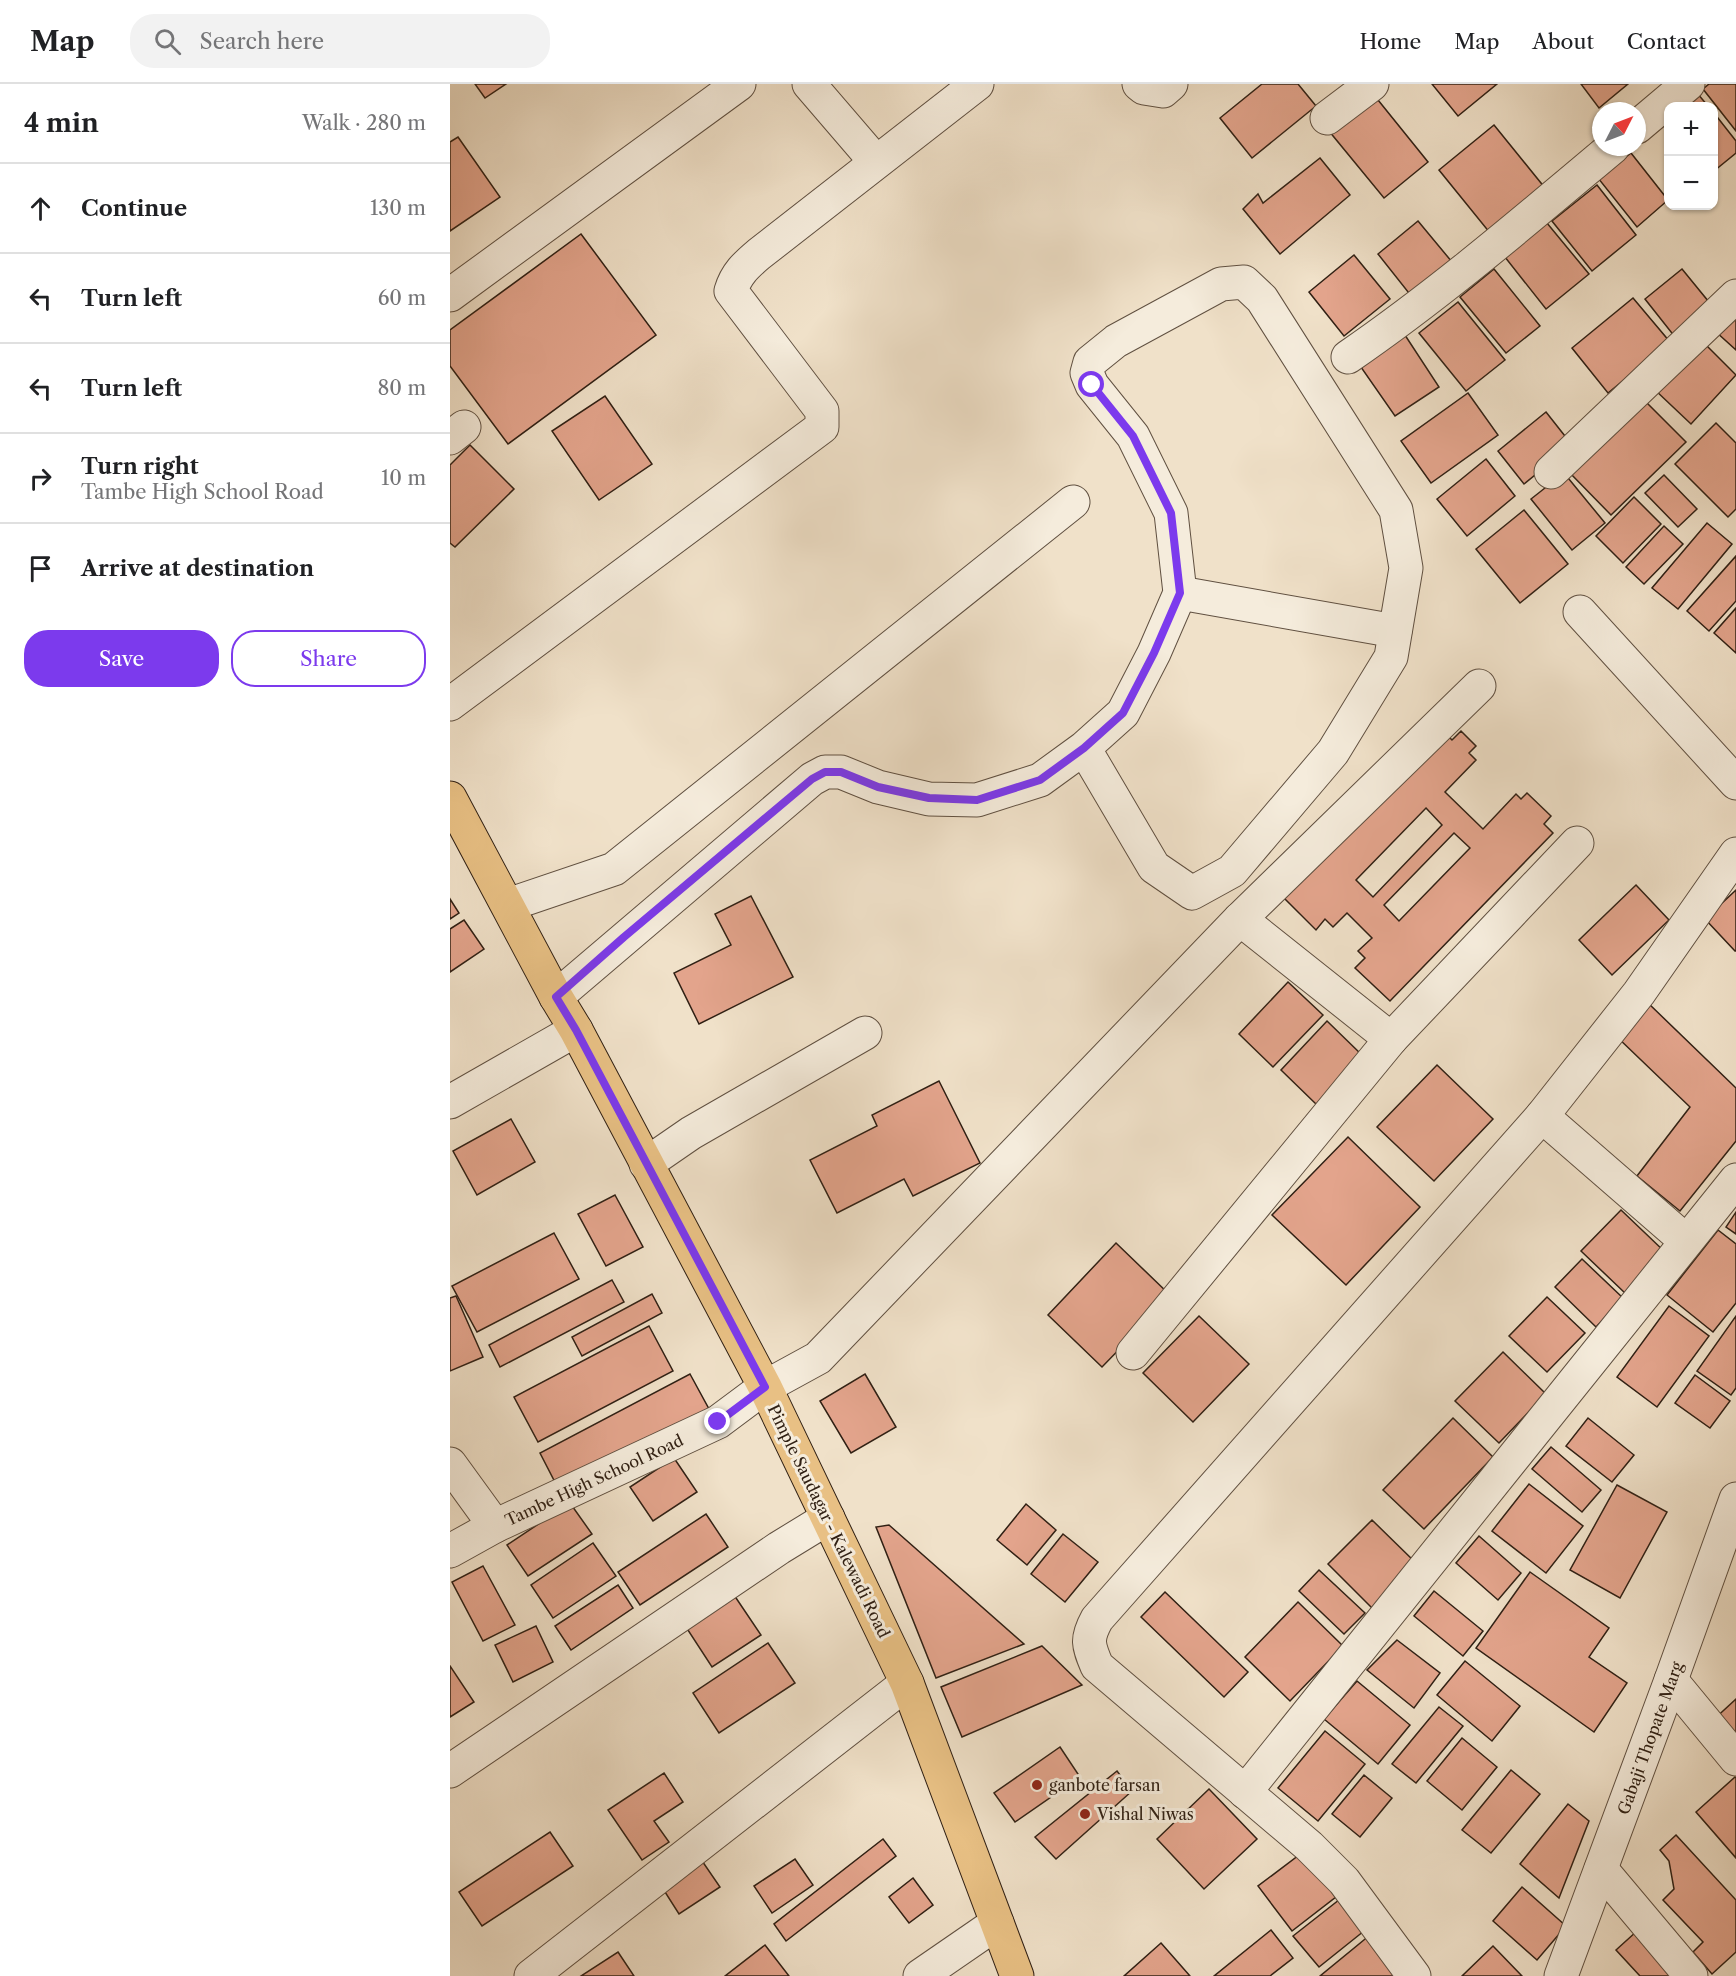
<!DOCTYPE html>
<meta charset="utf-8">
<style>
body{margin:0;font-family:"Libre Caslon Text",serif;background:#f2f2f2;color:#202124}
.controls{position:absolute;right:18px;top:18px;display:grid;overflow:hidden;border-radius:12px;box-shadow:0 2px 4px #0004}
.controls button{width:54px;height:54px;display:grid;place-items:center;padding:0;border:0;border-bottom:2px solid #e0e0e0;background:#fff;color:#202124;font:30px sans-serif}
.compass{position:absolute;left:1142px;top:18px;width:54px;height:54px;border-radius:50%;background:#fff;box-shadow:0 2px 4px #0004;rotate:48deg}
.stop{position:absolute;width:18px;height:18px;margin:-14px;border:4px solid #7c3aed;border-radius:50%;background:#fff}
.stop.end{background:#7c3aed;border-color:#fff;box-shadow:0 2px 6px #0008}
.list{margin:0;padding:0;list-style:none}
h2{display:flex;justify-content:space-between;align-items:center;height:78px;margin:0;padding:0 24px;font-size:26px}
h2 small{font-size:20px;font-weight:400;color:#757577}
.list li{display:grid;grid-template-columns:39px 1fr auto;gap:18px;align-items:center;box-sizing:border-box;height:90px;padding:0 24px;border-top:2px solid #e0e0e0}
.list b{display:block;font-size:22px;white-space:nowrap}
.list p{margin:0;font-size:20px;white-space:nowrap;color:#757577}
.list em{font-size:20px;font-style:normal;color:#757577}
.actions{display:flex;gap:12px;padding:18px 24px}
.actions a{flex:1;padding:14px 0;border:2px solid #7c3aed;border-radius:24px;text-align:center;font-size:21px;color:#7c3aed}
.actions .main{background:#7c3aed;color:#fff}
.icon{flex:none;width:33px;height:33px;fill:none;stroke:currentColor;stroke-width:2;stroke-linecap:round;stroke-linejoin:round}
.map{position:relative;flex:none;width:1286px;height:1892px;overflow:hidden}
header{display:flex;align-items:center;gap:36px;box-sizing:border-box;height:84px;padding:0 30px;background:#fff;border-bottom:2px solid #e0e0e0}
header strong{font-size:28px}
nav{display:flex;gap:33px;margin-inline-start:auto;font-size:21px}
.search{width:420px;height:54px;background:#f2f2f2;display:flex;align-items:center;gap:15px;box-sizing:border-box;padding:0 21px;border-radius:24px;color:#757577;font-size:22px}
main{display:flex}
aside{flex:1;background:#fff}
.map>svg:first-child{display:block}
.building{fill:#e3a48c;stroke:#302014;stroke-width:1.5;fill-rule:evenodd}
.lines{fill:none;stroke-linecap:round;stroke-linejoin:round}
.minor-casing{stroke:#605041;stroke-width:35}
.major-casing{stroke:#302014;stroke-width:35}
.minor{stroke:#f5ecdc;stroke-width:33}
.major{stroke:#e8c084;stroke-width:33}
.route{stroke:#7c3aed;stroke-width:8}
.poi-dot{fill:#8f2418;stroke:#f5ecdc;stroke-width:2}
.labels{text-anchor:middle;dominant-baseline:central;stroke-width:6;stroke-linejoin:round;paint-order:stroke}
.street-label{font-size:16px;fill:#302014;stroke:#f5ecdc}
.poi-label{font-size:16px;fill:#302014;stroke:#f5ecdc;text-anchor:start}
</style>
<header>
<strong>Map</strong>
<div class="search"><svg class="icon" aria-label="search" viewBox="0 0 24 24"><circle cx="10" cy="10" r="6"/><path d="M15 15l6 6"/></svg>Search here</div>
<nav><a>Home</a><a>Map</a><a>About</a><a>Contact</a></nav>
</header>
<main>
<aside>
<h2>4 min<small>Walk · 280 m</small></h2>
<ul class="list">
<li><svg class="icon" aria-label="ahead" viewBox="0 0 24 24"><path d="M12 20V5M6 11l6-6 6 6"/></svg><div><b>Continue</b></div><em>130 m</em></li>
<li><svg class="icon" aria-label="left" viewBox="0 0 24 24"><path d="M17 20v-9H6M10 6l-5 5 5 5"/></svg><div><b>Turn left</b></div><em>60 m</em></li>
<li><svg class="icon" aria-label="left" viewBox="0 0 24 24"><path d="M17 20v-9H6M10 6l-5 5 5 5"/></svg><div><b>Turn left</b></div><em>80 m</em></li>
<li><svg class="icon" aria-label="right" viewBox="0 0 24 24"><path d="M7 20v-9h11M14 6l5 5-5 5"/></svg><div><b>Turn right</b><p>Tambe High School Road</p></div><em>10 m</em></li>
<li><svg class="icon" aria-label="arrive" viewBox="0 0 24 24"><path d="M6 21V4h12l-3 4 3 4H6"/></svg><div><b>Arrive at destination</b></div></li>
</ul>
<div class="actions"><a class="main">Save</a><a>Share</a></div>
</aside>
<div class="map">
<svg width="1286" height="1892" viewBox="0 0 1286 1892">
<rect width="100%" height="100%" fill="#f0e1c9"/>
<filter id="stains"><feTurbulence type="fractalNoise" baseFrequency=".00333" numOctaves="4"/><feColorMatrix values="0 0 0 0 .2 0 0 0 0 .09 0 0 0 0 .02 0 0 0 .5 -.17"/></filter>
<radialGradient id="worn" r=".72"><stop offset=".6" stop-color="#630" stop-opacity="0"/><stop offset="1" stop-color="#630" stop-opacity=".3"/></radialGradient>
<g class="building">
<path d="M25,0H56L35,14Z"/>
<path d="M812,0H848L866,22L802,74L770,34Z"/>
<path d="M982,0H1047L1008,32Z"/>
<path d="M1131,0H1178L1149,24Z"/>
<path d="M1259,0H1286V47L1253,5Z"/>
<path d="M1247,9L1258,22H1230Z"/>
<path d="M924,11L978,78L934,114L879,47Z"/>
<path d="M1264,29L1286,57V69L1264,87Z"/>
<path d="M1044,41L1095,104L1040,149L989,86Z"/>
<path d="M8,53L50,113L0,147V58Z"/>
<path d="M1181,69L1218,116L1187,143L1148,94Z"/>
<path d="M870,74L900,111L830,170L793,125L808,110L813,119Z"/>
<path d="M1147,101L1186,151L1142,187L1102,137Z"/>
<path d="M1092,133L1139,190L1096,225L1051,168Z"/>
<path d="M968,137L1007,184L966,218L928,170Z"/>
<path d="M131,150L206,251L58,360L0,282V246Z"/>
<path d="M904,171L940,215L894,252L859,208Z"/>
<path d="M1044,185L1090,242L1056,269L1010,213Z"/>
<path d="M1232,185L1263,223L1225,253L1195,215Z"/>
<path d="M1183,214L1220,258L1158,309L1122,264Z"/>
<path d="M1008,218L1055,276L1016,307L969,249Z"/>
<path d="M1286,224V266L1265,247Z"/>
<path d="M951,245L989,303L945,332L906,276Z"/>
<path d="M1250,255L1286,291L1241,340L1204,305Z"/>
<path d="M1018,309L1048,351L981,399L951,357Z"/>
<path d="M155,312L202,380L149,416L102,347Z"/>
<path d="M1193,315L1236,358L1161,431L1119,388Z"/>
<path d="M1096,328L1122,361L1074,400L1048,367Z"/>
<path d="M1266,339L1286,359V425L1278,433L1225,380Z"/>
<path d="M20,361L64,405L5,463L0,459V381Z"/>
<path d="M1036,375L1065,412L1017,452L987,415Z"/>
<path d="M1114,389L1155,439L1122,466L1081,415Z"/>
<path d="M1214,391L1247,425L1228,443L1195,409Z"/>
<path d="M1184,413L1211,440L1173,479L1146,452Z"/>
<path d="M1074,426L1118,480L1070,519L1026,465Z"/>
<path d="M1257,439L1282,460L1228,525L1202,504Z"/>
<path d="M1214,442L1233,460L1194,500L1176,483Z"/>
<path d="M1286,472V517L1259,547L1237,527Z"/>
<path d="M1286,524V569L1264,549Z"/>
<path d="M993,647L1002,656L1011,647L1026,662L1019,669L1026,676L995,708L1033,745L1066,710L1071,715L1077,709L1101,732L1094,740L1103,749L940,917L905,884L915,874L908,867L922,854L897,829L883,843L875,835L866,846L833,813ZM976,724L992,741L923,813L906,796ZM1004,749L1020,764L949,837L934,821Z"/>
<path d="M1186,801L1219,836L1162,891L1129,856Z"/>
<path d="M1286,806V867H1285L1255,835Z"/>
<path d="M301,812L343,893L249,940L224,889L281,861L265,830Z"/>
<path d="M0,815L9,829L0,835Z"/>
<path d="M14,836L34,865L0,888V845Z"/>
<path d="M838,898L873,931L823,983L789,950Z"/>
<path d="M1197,918L1286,1004V1057L1230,1127L1187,1092L1240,1023L1165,951Z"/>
<path d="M877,937L914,973L867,1021L831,986Z"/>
<path d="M987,981L1043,1035L984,1097L927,1043Z"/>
<path d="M489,997L530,1079L463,1112L454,1095L387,1129L360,1076L427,1042L422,1031Z"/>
<path d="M61,1035L85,1078L27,1111L3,1067Z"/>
<path d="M898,1053L970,1123L896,1201L822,1131Z"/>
<path d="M165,1111L193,1163L156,1182L128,1130Z"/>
<path d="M1171,1126L1216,1169L1176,1210L1131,1167Z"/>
<path d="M1286,1128V1150L1276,1143Z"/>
<path d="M1268,1146L1286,1160V1219L1263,1248L1217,1211Z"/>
<path d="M104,1149L129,1195L27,1248L2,1202Z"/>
<path d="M666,1159L721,1212L652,1283L598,1231Z"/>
<path d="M1132,1175L1173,1214L1146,1243L1105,1203Z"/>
<path d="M162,1196L174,1218L50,1283L39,1261Z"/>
<path d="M202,1210L212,1229L132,1272L122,1253Z"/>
<path d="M6,1212L33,1273L0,1287V1214Z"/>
<path d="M1097,1213L1135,1249L1097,1288L1059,1252Z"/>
<path d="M1219,1222L1259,1252L1207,1323L1167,1293Z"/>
<path d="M749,1232L799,1280L743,1338L693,1289Z"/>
<path d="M1286,1232V1304L1281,1311L1247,1287Z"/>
<path d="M199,1242L223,1287L88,1358L64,1313Z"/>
<path d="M1053,1268L1096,1310L1049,1359L1005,1317Z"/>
<path d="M240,1290L259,1325L108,1404L90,1369Z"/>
<path d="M415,1290L446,1343L401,1369L370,1317Z"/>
<path d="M1245,1291L1280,1317L1260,1344L1225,1319Z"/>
<path d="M1003,1334L1043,1373L974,1445L933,1406Z"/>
<path d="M1138,1334L1184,1371L1162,1398L1116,1362Z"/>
<path d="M1101,1363L1151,1406L1132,1428L1082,1385Z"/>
<path d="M224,1374L247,1408L203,1437L180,1403Z"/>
<path d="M1079,1400L1133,1442L1096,1489L1042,1447Z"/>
<path d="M1167,1401L1217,1428L1170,1514L1120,1486Z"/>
<path d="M120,1419L142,1450L78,1492L57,1461Z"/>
<path d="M576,1420L606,1446L577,1481L547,1456Z"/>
<path d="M256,1430L278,1463L190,1521L168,1488Z"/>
<path d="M922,1436L967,1480L923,1525L878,1480Z"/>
<path d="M439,1441L574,1560L486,1594L426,1443Z"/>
<path d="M613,1450L648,1478L615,1518L581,1490Z"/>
<path d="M1029,1452L1071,1489L1048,1516L1006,1479Z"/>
<path d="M143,1459L166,1492L103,1534L81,1501Z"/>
<path d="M33,1482L65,1541L33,1557L2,1498Z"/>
<path d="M869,1486L915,1529L894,1550L849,1507Z"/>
<path d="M1080,1488L1159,1544L1139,1573L1177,1599L1144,1648L1026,1564Z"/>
<path d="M168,1501L183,1524L121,1566L105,1542Z"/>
<path d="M984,1507L1033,1547L1013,1572L964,1532Z"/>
<path d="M282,1508L311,1551L262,1583L234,1540Z"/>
<path d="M715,1508L798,1588L774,1613L691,1533Z"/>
<path d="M848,1518L893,1562L840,1617L795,1573Z"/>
<path d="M86,1542L103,1578L63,1598L45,1561Z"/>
<path d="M947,1556L990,1589L964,1624L917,1586Z"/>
<path d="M318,1559L345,1599L269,1649L243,1609Z"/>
<path d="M592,1562L632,1601L512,1653L491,1603Z"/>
<path d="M1015,1577L1070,1622L1042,1657L987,1611Z"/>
<path d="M0,1582L24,1618L0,1633Z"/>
<path d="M907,1597L960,1641L928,1680L874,1635Z"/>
<path d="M1286,1615V1665L1261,1638Z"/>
<path d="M989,1623L1013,1642L966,1699L942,1680Z"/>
<path d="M875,1647L915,1680L868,1737L828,1704Z"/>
<path d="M1012,1654L1047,1683L1012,1726L977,1697Z"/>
<path d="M610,1663L630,1693L565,1738L544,1709Z"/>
<path d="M1061,1686L1090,1710L1041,1769L1012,1746Z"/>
<path d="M667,1687L682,1707L606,1775L585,1753Z"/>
<path d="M214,1689L233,1718L204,1737L219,1758L192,1776L158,1726Z"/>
<path d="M914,1691L942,1714L910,1753L882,1730Z"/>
<path d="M1285,1693L1286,1694V1774L1246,1728Z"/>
<path d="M759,1705L807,1755L754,1805L707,1755Z"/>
<path d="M1118,1720L1139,1737L1109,1814L1070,1780Z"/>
<path d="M100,1748L123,1782L32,1842L9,1808Z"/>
<path d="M1226,1751L1286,1816V1868L1262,1890L1243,1868L1253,1858L1213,1816L1224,1805L1219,1777L1210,1766Z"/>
<path d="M433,1755L446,1772L336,1857L324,1840Z"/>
<path d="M857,1765L891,1809L842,1847L808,1802Z"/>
<path d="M248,1771L270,1803L229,1830L208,1797Z"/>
<path d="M345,1775L363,1801L322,1829L304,1802Z"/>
<path d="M463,1794L483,1821L459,1839L439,1813Z"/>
<path d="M1072,1803L1116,1842L1087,1876L1043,1837Z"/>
<path d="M894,1812L919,1843L869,1883L843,1852Z"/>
<path d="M821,1846L843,1874L820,1892H764Z"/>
<path d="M1187,1847L1227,1892H1190L1166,1866Z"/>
<path d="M920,1851L953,1892H870Z"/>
<path d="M711,1859L740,1892H674Z"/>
<path d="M315,1861L339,1892H275Z"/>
<path d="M1043,1862L1072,1892H1012Z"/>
<path d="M168,1868L184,1892H131Z"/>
</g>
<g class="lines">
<defs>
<g id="minor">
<path d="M359,0L426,78"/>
<path d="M689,0L694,4L713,7L721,0"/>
<path d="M877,34L922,0"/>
<path d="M1187,43L1238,0"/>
<path d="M0,211L289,0"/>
<path d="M898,273C991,209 1077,135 1163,63"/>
<path d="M0,354L14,343"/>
<path d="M1101,388L1286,212"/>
<path d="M730,509L945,547"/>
<path d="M1130,528L1286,699"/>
<path d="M0,620L372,343V327L281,207C286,190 296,181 309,170L527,0"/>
<path d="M58,821L164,785L623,418"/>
<path d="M790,835L941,955L1127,759"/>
<path d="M106,913L362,695L375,688H391L428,703L479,715L527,716L590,696L634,664L673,629L704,569L730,509L721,429L683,352L642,301L637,289L640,278L666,257L771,200L794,198L812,215L946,426L956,484L941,573L883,668L782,787L742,809L704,783L634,664"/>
<path d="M0,1018L126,946"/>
<path d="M1092,1032L1236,1157"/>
<path d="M196,1080L241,1049L415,949"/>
<path d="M683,1269L941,955"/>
<path d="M0,1380L45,1442"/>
<path d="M0,1467L45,1442L268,1338L315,1303L368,1274L790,835L1029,602"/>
<path d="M1221,1596L1286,1675"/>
<path d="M0,1687L329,1464L378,1434"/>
<path d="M795,1708L1286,1096"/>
<path d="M1151,1785L1241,1892"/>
<path d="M81,1892L457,1599"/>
<path d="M470,1892L547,1839"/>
<path d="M964,1892L894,1797L859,1762L647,1582C638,1561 636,1555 647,1535L1092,1032L1189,909L1286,770"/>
<path d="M1111,1892L1221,1596L1286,1415"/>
</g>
<path id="major" d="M0,714L106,913L126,946L315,1303L457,1599L567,1892"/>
</defs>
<use href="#minor" class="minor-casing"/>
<use href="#major" class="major-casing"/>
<use href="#minor" class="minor"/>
<use href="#major" class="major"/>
</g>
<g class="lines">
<path class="route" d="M268,1338L315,1303L126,946L106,913L174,853L362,695L375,688H391L428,703L479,714L527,716L590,696L634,664L673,629L704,569L730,509L721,429L683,352L642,301"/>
</g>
<g class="poi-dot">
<circle cx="587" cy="1701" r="6"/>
<circle cx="635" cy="1730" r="6"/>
</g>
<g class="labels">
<g class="street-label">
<text transform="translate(144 1396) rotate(-25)">Tambe High School Road</text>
<text transform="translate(379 1437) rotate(64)">Pimple Saudagar - Kalewadi Road</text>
<text transform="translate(1200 1654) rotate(-70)">Gabaji Thopate Marg</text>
</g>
<g class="poi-label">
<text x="599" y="1701">ganbote farsan</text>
<text x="647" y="1730">Vishal Niwas</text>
</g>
</g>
<rect width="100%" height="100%" filter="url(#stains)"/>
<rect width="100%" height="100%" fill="url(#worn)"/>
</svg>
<div class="controls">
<button>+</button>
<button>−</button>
</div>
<svg class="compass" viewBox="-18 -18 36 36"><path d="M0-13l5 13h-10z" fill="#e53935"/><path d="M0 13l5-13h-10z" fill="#757577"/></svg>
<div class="stop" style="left:642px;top:301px"></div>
<div class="stop end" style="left:268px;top:1338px"></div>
</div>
</main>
